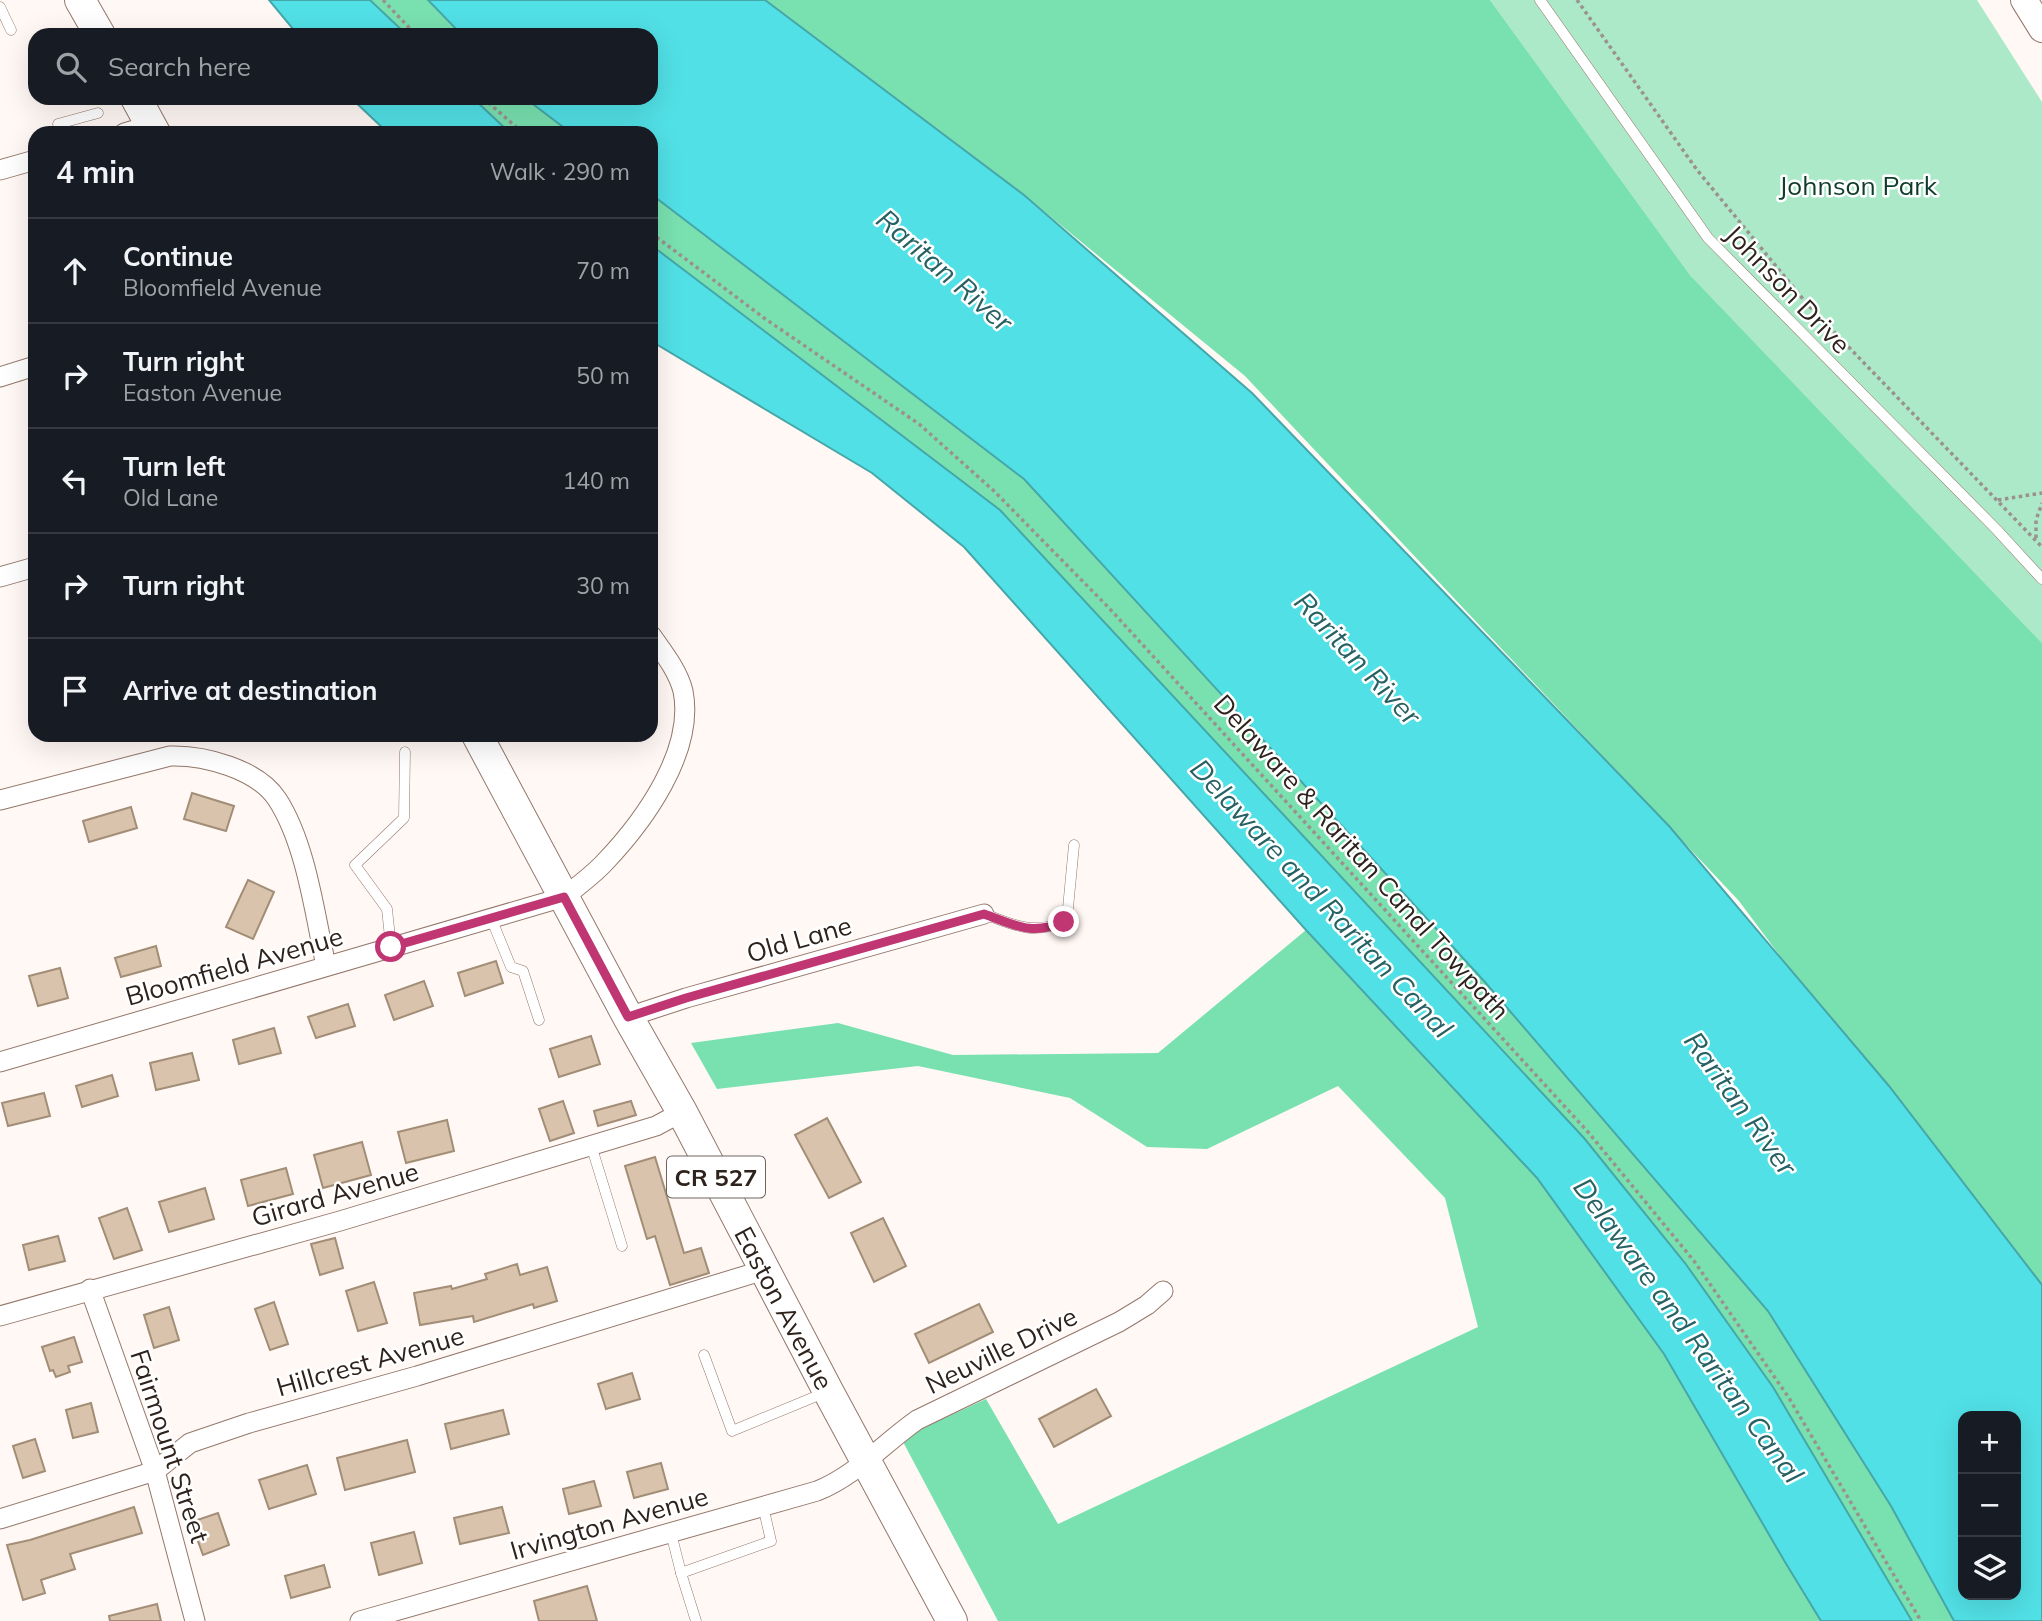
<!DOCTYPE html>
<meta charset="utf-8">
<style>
body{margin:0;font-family:Mulish,sans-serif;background:#20242c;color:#f1f3f6}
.controls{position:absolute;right:21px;bottom:21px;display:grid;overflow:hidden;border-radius:14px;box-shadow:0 7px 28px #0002}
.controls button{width:63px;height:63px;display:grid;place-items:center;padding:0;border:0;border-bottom:2px solid #363941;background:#171b24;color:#f1f3f6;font:35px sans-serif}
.stop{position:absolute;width:21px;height:21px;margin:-16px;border:5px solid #bf3673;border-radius:50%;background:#fff}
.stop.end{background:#bf3673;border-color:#fff;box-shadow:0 2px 7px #0008}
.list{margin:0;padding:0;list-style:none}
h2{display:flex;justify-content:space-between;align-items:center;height:91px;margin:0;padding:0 28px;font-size:30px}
h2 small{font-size:23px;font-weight:400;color:#9ea1a6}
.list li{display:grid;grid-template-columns:46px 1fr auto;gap:21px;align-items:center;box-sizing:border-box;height:105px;padding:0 28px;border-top:2px solid #363941}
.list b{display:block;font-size:26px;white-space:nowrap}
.list p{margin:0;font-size:23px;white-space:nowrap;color:#9ea1a6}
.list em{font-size:23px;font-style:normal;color:#9ea1a6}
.icon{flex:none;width:38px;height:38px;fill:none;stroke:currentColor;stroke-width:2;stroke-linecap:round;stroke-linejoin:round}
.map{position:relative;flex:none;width:2042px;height:1621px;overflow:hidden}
.search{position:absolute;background:#171b24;box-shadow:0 7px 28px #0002;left:28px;top:28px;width:630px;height:77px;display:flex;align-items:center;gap:18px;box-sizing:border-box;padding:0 24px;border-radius:21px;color:#9ea1a6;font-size:26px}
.panel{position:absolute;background:#171b24;box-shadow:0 7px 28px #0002;left:28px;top:126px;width:630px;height:616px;border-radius:21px}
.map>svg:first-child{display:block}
.green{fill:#abe9c9}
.forest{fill:#79e1b0}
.water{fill:#51e0e6;stroke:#46a7a9;stroke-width:2;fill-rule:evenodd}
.building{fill:#dac3ac;stroke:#a28d76;stroke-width:2}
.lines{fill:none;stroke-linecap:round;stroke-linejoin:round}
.service-casing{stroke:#94776a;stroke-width:11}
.minor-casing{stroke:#94776a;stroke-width:21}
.secondary-casing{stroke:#94776a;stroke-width:28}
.primary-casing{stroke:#94776a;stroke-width:32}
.path{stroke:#9b918d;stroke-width:3.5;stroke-dasharray:3.5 3.5;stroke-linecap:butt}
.service{stroke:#fff;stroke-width:10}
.minor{stroke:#fff;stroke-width:19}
.secondary{stroke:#fff;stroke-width:26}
.primary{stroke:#fff;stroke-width:30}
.route{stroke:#bf3673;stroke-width:9}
.labels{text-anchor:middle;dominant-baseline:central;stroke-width:5;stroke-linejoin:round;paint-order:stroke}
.shield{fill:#fff;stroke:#6d6460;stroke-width:2}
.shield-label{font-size:24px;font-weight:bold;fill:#2e221c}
.park-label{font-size:26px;fill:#103d2b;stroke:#fff}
.street-label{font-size:26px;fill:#2e221c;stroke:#fff}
.water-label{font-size:28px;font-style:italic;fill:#276164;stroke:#fff}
</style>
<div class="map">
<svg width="2042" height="1621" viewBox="0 0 2042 1621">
<rect width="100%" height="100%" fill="#fff8f5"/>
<path class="green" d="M1490,0H1977L2042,102V643L1690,275Z"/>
<g class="forest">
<path d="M370,0H428L462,35H407Z"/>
<path d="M765,0H1490L1690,275L2042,643V1307L1739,901L1245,376L1024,195Z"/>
<path d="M473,98H525L571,133H510Z"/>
<path d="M651,194L1024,479L1484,981L1768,1311L1891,1506L1954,1621H1912L1773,1387L1685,1263L1584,1138L1000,510L651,245Z"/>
<path d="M1306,930L1537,1178L1664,1354L1785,1562L1821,1621H998L901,1438L986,1399L1058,1524L1478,1327L1445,1198L1338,1086L1207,1149L1147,1147L1070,1098L918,1066L717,1089L691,1043L838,1023L953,1055L1158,1053Z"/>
</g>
<g class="water">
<path d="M269,0H370L407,35H298Z"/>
<path d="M428,0H765L1024,195L1252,393L1669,826L1889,1086L2042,1285V1621H1954L1891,1506L1768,1311L1484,981L1024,479L651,194V133H571L525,98H651V35H462ZM2016,1416V1595H1963V1416Z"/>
<path d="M351,98H473L510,133H388Z"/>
<path d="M651,245L1000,510L1584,1138L1685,1263L1773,1387L1912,1621H1821L1785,1562L1664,1354L1537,1178L1306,930L964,547L872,473L651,341Z"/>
</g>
<g class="building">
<path d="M192,793L234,806L226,831L184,819Z"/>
<path d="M131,807L137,828L89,842L83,821Z"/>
<path d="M248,880L274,892L253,939L226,927Z"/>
<path d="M156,946L161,966L121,977L115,958Z"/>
<path d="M496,961L503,983L465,996L458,973Z"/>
<path d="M60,968L68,998L38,1006L29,976Z"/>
<path d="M424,981L433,1006L394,1020L385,995Z"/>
<path d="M348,1004L355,1026L316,1038L308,1017Z"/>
<path d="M274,1028L281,1053L239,1064L233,1040Z"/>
<path d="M591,1036L600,1064L559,1077L550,1049Z"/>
<path d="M192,1053L199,1080L156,1090L150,1063Z"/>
<path d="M112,1075L118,1096L82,1107L76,1086Z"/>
<path d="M44,1093L50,1116L8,1126L2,1103Z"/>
<path d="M563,1101L574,1133L550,1141L539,1109Z"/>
<path d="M631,1101L636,1115L598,1126L594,1111Z"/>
<path d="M827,1118L861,1182L829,1198L795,1135Z"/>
<path d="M447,1120L454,1151L406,1163L398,1132Z"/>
<path d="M362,1142L371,1175L323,1188L314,1155Z"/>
<path d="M655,1157L684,1253L701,1248L709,1273L670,1285L655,1236L647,1239L625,1166Z"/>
<path d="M286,1168L293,1194L248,1206L241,1180Z"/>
<path d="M205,1188L214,1219L169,1232L159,1202Z"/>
<path d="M127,1208L142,1250L114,1259L99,1218Z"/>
<path d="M883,1218L906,1266L874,1282L851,1233Z"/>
<path d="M58,1236L65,1261L29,1270L23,1245Z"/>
<path d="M335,1238L343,1268L320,1275L311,1244Z"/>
<path d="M517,1264L520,1275L547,1267L557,1301L534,1308L533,1304L474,1322L473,1316L420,1325L414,1293L451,1286L452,1289L487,1279L485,1274Z"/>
<path d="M374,1282L387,1323L358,1331L346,1291Z"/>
<path d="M274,1302L288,1344L270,1350L255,1309Z"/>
<path d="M979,1304L993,1332L929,1363L915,1334Z"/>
<path d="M169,1307L179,1340L154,1348L144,1315Z"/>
<path d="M74,1337L82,1362L68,1366L70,1372L56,1377L53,1370L50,1371L42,1347Z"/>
<path d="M632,1373L640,1399L606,1409L598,1384Z"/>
<path d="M1096,1389L1111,1416L1054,1447L1039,1419Z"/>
<path d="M91,1403L98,1432L73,1438L66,1410Z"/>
<path d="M503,1410L509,1434L451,1449L445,1424Z"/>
<path d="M35,1439L45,1471L23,1478L13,1446Z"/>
<path d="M407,1440L415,1472L345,1490L337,1458Z"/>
<path d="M661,1463L668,1489L634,1498L627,1472Z"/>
<path d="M307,1465L316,1494L269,1509L259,1480Z"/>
<path d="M594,1481L601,1506L569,1514L563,1489Z"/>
<path d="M134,1507L142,1533L70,1554L75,1569L41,1580L45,1593L23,1600L7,1545L30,1540Z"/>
<path d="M502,1507L509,1533L460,1544L454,1518Z"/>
<path d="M218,1513L229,1545L203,1555L191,1522Z"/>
<path d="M414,1532L422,1563L379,1575L371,1543Z"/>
<path d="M324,1565L330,1587L291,1598L285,1576Z"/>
<path d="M587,1586L597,1621H539L534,1601Z"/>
<path d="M157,1604L161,1621H110L109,1616Z"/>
</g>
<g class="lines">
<defs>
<g id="service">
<path d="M1540,0L1708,238L1997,530L2042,579"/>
<path d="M0,7L11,30"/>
<path d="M61,133L58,124L98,113"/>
<path d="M984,914C1015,925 1031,935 1064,922L1068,908L1074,845"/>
<path d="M491,918L511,967L523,971L539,1020"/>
<path d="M391,947L387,909L355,865L404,818L405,752"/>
<path d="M591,1145L622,1246"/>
<path d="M704,1355L732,1431L824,1393"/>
<path d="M671,1533L681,1573L771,1541L763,1506"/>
<path d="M681,1573L696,1621"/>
</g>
<g id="minor">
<path d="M124,133L151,125"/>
<path d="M0,170L35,160"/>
<path d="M0,377L35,366"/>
<path d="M0,577L35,567"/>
<path d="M0,800L170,756C204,755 257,769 277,799C306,843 315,915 326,966"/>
<path d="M628,1017L686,998L984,914"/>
<path d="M0,1062L564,897C578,886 593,875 605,862C644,821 695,751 683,691C678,671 663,652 651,635"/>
<path d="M90,1289L155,1471L195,1621"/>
<path d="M0,1316L340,1221L656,1126L682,1112"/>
<path d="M0,1519L155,1471L190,1443L249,1423L417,1376L764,1270"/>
<path d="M360,1621L817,1491C855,1476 883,1444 917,1420L1119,1322L1147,1305L1163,1291"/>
</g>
<path id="secondary" d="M2024,0L2042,29"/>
<g id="primary">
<path d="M80,0L100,35"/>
<path d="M136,98L155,133"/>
<path d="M477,735L628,1017L682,1112L828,1391L952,1621"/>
</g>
</defs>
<use href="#service" class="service-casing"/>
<use href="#minor" class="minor-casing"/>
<use href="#secondary" class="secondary-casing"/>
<use href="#primary" class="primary-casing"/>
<g class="path">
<path d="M383,0L416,35"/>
<path d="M1577,0L1697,170L1808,305L2042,547"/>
<path d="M483,98L523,133"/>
<path d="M651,233L764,318L919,424L994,491L1109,608L1588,1132L1694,1261L1789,1398L1921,1621"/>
<path d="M1998,500L2042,493"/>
<path d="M2036,538V520L2042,503"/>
</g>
<use href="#service" class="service"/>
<use href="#minor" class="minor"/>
<use href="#secondary" class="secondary"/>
<use href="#primary" class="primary"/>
</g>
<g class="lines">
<path class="route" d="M391,947L564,897L628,1017L686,998L984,914C1015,925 1031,936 1064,922"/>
</g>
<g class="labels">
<rect class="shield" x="667" y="1156.5" width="98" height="41" rx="5"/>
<g class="shield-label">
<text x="716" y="1177">CR 527</text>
</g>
<g class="park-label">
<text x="1858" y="185">Johnson Park</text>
</g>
<g class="street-label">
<text transform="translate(1788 289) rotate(46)">Johnson Drive</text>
<text transform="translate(1362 857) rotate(48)">Delaware &amp; Raritan Canal Towpath</text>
<text transform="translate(799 939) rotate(-16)">Old Lane</text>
<text transform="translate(234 966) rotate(-16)">Bloomfield Avenue</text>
<text transform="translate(335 1194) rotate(-16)">Girard Avenue</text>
<text transform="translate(784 1308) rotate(62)">Easton Avenue</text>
<text transform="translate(1001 1350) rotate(-26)">Neuville Drive</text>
<text transform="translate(370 1361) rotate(-16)">Hillcrest Avenue</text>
<text transform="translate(170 1446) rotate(72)">Fairmount Street</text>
<text transform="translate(609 1523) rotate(-16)">Irvington Avenue</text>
</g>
<g class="water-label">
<text transform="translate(945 270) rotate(41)">Raritan River</text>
<text transform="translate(1358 658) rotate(47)">Raritan River</text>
<text transform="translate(1322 898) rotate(47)">Delaware and Raritan Canal</text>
<text transform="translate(1741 1103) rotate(54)">Raritan River</text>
<text transform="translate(1689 1330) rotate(54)">Delaware and Raritan Canal</text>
</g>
</g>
</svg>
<div class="controls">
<button>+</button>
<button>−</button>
<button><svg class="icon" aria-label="layers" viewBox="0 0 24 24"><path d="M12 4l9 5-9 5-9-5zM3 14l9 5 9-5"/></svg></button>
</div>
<div class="stop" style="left:391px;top:947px"></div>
<div class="stop end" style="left:1064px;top:922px"></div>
<div class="search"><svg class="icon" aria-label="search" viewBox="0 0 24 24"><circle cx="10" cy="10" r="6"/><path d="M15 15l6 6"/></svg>Search here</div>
<section class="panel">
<h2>4 min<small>Walk · 290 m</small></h2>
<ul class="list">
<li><svg class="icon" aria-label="ahead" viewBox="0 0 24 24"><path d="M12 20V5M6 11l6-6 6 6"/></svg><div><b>Continue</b><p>Bloomfield Avenue</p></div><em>70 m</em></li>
<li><svg class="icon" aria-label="right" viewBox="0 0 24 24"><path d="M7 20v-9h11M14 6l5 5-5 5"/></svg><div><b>Turn right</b><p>Easton Avenue</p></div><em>50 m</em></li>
<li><svg class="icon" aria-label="left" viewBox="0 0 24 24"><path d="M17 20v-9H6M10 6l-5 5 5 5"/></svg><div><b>Turn left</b><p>Old Lane</p></div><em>140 m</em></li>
<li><svg class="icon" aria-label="right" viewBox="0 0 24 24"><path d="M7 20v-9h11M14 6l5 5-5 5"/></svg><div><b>Turn right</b></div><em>30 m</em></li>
<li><svg class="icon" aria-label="arrive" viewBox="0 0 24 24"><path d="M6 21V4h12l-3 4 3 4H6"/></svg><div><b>Arrive at destination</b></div></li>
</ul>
</section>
</div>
